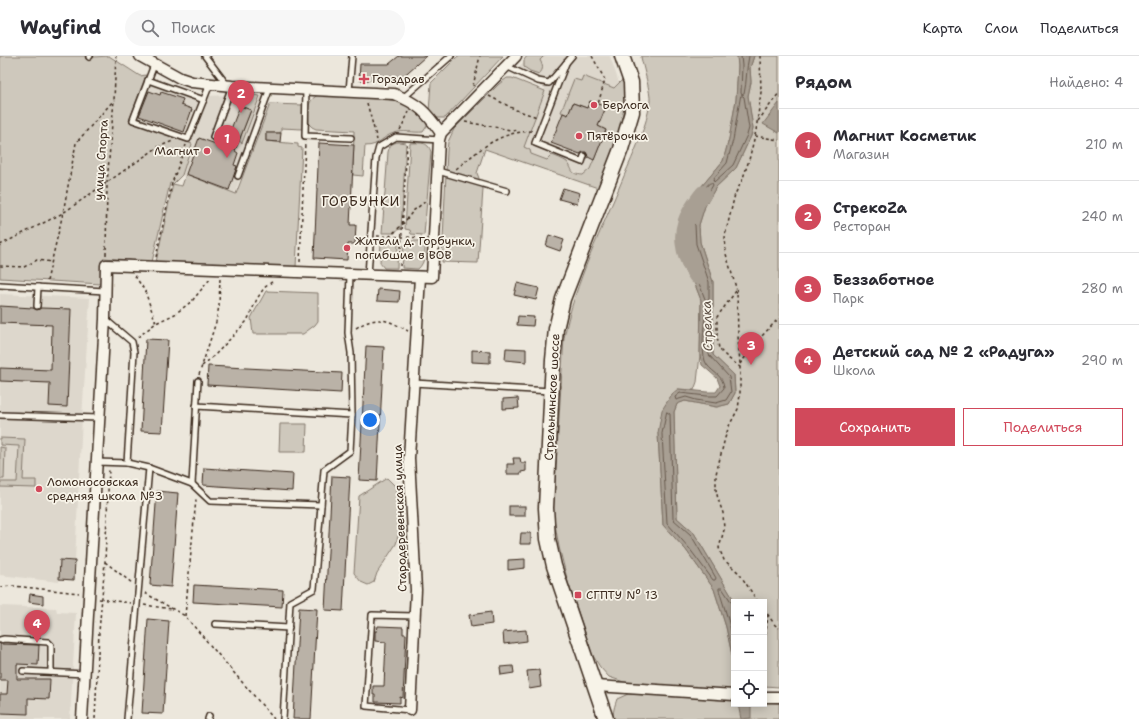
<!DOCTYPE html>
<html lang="ru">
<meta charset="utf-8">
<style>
body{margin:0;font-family:"Shantell Sans",sans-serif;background:#f7f7f7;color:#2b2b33}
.controls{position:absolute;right:12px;bottom:12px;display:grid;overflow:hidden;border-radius:0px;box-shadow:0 2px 10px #0003}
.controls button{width:36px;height:36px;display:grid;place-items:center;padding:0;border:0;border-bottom:1px solid #e1e1e2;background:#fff;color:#2b2b33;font:20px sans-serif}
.you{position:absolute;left:370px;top:364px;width:14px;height:14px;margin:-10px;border:3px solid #fff;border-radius:50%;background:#1a73e8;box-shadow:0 0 0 6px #1a73e833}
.badge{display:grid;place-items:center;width:26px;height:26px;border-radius:50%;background:#d1495b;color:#fff;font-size:13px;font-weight:700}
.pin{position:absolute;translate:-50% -33px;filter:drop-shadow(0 1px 2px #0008)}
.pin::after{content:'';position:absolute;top:21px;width:14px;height:12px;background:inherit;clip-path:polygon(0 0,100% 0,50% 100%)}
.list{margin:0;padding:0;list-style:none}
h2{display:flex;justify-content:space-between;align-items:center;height:52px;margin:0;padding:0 16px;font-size:17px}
h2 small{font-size:13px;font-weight:400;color:#7c7c81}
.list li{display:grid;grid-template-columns:26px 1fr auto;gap:12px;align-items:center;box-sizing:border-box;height:72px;padding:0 16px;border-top:1px solid #e1e1e2}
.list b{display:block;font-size:15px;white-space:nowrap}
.list p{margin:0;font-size:13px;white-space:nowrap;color:#7c7c81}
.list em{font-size:13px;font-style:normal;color:#7c7c81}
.actions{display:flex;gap:8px;padding:12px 16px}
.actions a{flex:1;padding:9px 0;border:1px solid #d1495b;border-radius:0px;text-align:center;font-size:14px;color:#d1495b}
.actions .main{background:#d1495b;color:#fff}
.icon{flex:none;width:22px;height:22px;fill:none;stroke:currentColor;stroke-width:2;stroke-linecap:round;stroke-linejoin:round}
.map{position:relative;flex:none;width:779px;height:663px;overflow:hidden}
header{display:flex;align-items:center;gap:24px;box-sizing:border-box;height:56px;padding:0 20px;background:#fff;border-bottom:1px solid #e1e1e2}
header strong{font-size:19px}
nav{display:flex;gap:22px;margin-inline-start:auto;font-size:14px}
.search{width:280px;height:36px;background:#f7f7f7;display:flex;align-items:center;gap:10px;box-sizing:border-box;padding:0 14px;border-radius:22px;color:#7c7c81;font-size:15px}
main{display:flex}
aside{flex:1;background:#fff}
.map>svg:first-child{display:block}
.built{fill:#ddd7cc}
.green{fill:#cec8bc;stroke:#84796d}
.water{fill:#a89f93;stroke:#7c7064}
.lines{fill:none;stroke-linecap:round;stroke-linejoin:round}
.shore{stroke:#67594d;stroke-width:1}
.river{stroke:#a89f93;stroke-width:17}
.building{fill:#bab2a7;stroke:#3b2a1e}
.lane-casing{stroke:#3b2a1e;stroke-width:8}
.street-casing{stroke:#3b2a1e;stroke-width:13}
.secondary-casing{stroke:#3b2a1e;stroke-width:17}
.path{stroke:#3b2a1e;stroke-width:1.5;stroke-dasharray:3 3;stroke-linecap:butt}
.lane{stroke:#f7f3e8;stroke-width:5}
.street{stroke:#f7f3e8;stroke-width:10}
.secondary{stroke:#f7f3e8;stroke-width:14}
.poi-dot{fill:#d1495b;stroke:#f7f3e8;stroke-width:1.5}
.labels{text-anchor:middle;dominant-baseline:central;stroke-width:3.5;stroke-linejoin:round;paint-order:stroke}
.poi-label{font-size:12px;fill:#3b2a1e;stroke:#f7f3e8;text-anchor:start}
.street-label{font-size:12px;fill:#3b2a1e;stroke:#f7f3e8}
.water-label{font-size:13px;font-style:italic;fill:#615347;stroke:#f7f3e8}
.quarter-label{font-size:14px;letter-spacing:1px;fill:#3b2a1e;stroke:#f7f3e8}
</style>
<header>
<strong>Wayfind</strong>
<div class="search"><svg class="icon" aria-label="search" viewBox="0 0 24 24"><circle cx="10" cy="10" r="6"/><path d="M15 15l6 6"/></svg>Поиск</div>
<nav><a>Карта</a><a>Слои</a><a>Поделиться</a></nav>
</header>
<main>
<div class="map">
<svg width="779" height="663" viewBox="0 0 779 663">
<rect width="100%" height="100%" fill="#ece7dc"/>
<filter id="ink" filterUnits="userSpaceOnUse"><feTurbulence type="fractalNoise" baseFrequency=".025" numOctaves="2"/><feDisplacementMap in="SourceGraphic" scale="8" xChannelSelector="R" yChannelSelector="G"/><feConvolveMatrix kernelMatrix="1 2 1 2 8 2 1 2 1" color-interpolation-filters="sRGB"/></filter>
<g filter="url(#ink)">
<g class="built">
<path d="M529,0H610L623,39L594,121L517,102L545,32L513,17Z"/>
<path d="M146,19L203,40L271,38L234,139L182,119L192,88L129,66Z"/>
<path d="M0,238L90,242L82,361L75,505L60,504L59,526L0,519Z"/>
<path d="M0,550L56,552L57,556L76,557L70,663H0Z"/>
</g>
<g class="green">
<path d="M0,0H91L93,1L109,0L140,20L146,19L129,65L192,88L182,119L173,128L182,130L186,118L236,138L270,48L303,49L302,73L281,72V77H266V85L298,88V91L302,92L296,211L156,206L173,128L170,127L152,206L104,202L101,228L0,222Z"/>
<path d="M458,0H503L445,62H435L429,56L431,27Z"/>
<path d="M527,0H544L540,4C543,10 544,13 539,18L530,15L524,11V4Z"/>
<path d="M643,0H737L738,10L736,44L729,83L723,105L701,131L688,165L684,190L691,218L701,244L700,299L697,326L694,334L678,333L658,377L663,469L686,494L714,533L726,571L734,608V634L639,629L624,626L609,621L600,611L592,598L568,526L559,491L553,457L564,282C575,226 602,173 624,120C633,99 648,68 650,45C651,37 643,11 641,1Z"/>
<path d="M754,0H779V631L764,630V546H735L694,477L677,462L674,356L677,348L685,345L716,351L729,348L735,337L734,319L713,299V226L700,186L699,169L705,150L716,131L736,112L751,80L753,72L748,40L751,26L750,12Z"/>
<path d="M583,20L614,32L620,26L624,23C629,61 611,97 598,132L485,93L477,117L483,133L478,207L442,206L447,94L448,86L454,73L499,28L507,22H512L545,35L524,91L530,94L531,98L547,104L552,99C557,101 563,103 567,106C574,114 569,118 583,119L590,113L606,74L598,70L606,51L590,45L587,52L573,47L568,59L561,56L574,23L581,25Z"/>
<path d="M238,37L260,40L242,87L239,85L251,54L240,50L232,44L235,38Z"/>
<path d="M318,39L386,43L400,46L416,55L426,66L427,70L423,76C414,77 403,74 394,77C381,81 380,90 365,90L363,120L353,119L354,75L316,73L312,71L309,68C309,56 305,46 318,39Z"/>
<path d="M399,86L406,87L401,173L397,174L395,177H382L388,96C390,88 392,87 399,86Z"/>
<path d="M410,87C420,87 428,85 431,96L424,179L411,178L410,174L405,173Z"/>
<path d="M381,184H395V188H398L397,212H384L380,207Z"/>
<path d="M410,185H425C425,195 426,206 418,213L402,212L404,189H409Z"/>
<path d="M266,235L318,237V265L315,269L303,278H253L251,262Z"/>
<path d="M280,368H307L306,396H279Z"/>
<path d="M0,382L25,383L23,424H36V432L0,431V426H17L19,390L0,389Z"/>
<path d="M0,391L5,392L4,423H0Z"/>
<path d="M387,422L397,432V449L401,469L396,488L377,517L374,526L368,529L361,526L354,517L359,440Z"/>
<path d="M628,638L734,643V648H764V646L779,647V663H614C612,657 615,649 617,643Z"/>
</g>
<g class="water">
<path d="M737,0H754L750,12L751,26L748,40L753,72L751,80L736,112L716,131L705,150L699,169L700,186L713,226V299L734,319L735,337L729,348L717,351L685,345L677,348L674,356L677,462L694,477L735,546H734V608L726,571L714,533L686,494L663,469L658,377L662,354L672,338L678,333L707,336H716L720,330L717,322L702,309L700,299L701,244L691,218L684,190L688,165L701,131L723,105L729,83L736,44L738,10Z"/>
<path d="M779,47V77L763,68Z"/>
<path d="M738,648H751V662L741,663Z"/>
</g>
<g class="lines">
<g class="shore">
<path d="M741,0L742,10L741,37L742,39L744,38C747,25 746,13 749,0"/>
<path d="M741,40H743L744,41L749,72L747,79L733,109L714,126L713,123L727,107L733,84Z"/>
<path d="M710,127H712L713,129L705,143H702L701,141L704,133Z"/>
<path d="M693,167L695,169L696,188L709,226V243L707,245L705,243L695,217L688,190L691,168Z"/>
<path d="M708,257L709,299L729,321L731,336L726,344L716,347L696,344L686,341L676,344L675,341L680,337L707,340H717L724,332C724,318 709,316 705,305C701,292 704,272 705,258Z"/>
<path d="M667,356L670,358L673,463L691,479L716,522L715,524H713L689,492L667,467L662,378Z"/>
<path d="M734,550L722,532H719V534L730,570L734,589"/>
</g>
<path class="river" d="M697,220C686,204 680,184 686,166C689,156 697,146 703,138"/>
</g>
<g class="building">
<path d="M399,0H426L399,24H359L360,8H389Z"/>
<path d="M149,35L160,39L161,36L183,43L181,49L192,53L184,76L139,60Z"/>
<path d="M590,45L606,51L598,70L606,74L594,104L588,101L586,96H583L580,98L551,87L563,57L568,59L573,47L587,52Z"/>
<path d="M240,50L251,54L235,95L238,97L234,109L237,110L229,134L186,118L199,82L224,91Z"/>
<path d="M266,77H281L280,86L266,85Z"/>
<path d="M319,87L354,89L350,169H356L355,188H348L347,204L314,202Z"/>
<path d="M563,132L580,137L577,148L559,143Z"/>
<path d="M549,179L564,184L560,195L546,190Z"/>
<path d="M517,227L539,232L536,244L514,239Z"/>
<path d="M378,233L400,235L399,246L377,245Z"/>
<path d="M0,250L33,252L37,254L41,252L71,253L67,351L49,350L50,327L0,325V312L51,314L52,269L0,267Z"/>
<path d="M518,260L534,261L533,270L517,269Z"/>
<path d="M146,283L168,284L162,376L141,375Z"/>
<path d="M366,290L384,291L377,425L359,424Z"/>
<path d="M506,292L526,293V306L505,304Z"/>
<path d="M472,294L490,295V307L472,306Z"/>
<path d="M208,310L342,317L341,337L207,329Z"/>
<path d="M518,342L519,352L503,353V343Z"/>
<path d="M513,402H520L521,407H526V415L521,416V418H507V408H514Z"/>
<path d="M204,412L293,418L292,435L203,429Z"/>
<path d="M332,420L350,421L343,555L325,554Z"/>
<path d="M157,435L178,437L171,531L150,529Z"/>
<rect x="509" y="450" width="16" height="10"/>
<path d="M521,477H531V488H520Z"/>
<path d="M525,503V512L508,514V504Z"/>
<path d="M60,504L75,505L74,524L59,523Z"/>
<path d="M194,529L283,534L282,551L193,546Z"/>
<path d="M30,538L43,540V548L29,546Z"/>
<path d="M299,552L317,553L311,663H293Z"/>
<path d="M491,556L492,568L471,571L469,559Z"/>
<path d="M148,563L169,565L163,658L142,657Z"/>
<path d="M378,570L403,571V578H406L403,642L400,641V647L375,646V639H373V630H384L386,586L375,585V575H377Z"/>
<path d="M526,574L527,585L504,588L503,576Z"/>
<path d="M0,588L39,589L38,609L17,608V623H50L49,643L28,642V658L0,657V638H7L8,624H0Z"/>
<path d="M513,610L514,617L501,619L500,611Z"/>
<path d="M539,614L541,631L529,633L527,615Z"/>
</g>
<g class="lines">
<defs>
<g id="lane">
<path d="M205,0L227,29"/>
<path d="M89,1L90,0"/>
<path d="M566,7L535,87L582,106L584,100"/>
<path d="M154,9L133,64L188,83L210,28"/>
<path d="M506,10L538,25L549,27L572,0"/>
<path d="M148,24L204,44"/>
<path d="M306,33L305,80L351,82"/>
<path d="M349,35L352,0"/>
<path d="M403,42L451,0"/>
<path d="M213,81L232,30"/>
<path d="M438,115L507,135"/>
<path d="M238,120L270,32"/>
<path d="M368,219L376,102L379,91L396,81L439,84"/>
<path d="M0,229L105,235"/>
<path d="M37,250L38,231"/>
<path d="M106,264L132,286L134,296L127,407"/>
<path d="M414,327L551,335"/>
<path d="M196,350L352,359"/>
<path d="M0,359L99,362"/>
<path d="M97,406L127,407L149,412L192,428L210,445L321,449"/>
<path d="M192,428L198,325"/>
<path d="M215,568L289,572"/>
<path d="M0,584L4,583L48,586L51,589V616"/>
<path d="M23,615L85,618"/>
<path d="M410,654L366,650L372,559L415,560"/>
<path d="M127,663L149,412"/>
<path d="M208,663L209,660"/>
<path d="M283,663L290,546L314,533L324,414L350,395L352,359L351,297L348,277L350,218"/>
</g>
<g id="street">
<path d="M140,0L180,22L192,26L232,30L394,38C419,48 426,56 441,77"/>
<path d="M596,630L734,639"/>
<path d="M764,641H779"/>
<path d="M410,654L416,534L409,402L420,221"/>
<path d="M82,663L105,263L106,209L432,221L439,84L441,77L516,0"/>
</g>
<path id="secondary" d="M606,663L554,510L548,483L546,452L553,304L556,273L563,243L621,93L632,56L631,26L622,0"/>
</defs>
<use href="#lane" class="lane-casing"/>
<use href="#street" class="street-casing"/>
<use href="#secondary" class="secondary-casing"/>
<g class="path">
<path d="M592,0L605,24L598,48"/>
<path d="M473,30L480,0"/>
<path d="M489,40L516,54L537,61"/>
<path d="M367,47L377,84"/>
<path d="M758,65L779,37"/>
<path d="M465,66L517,75"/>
<path d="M400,74L409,56"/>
<path d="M755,80L779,84"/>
<path d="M456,113C482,92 498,76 533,75"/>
<path d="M377,180L425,182"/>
<path d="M389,181L403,168L413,155L426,145"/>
<path d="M0,189L63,157L158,91L173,85"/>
<path d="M106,199L107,127L114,44L116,0"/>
<path d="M156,201L172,127L186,89"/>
<path d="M300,206L305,86"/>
<path d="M0,210L24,211L37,204L52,206"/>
<path d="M400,210L407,88"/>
<path d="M135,220L145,235L156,267"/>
<path d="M47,225L63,157L76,87L114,44"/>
<path d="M736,235L717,261V280L719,293L728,302L740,311"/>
<path d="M356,272C377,259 387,263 408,275"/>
<path d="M138,281L156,267L175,258L192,245L210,223"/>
<path d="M740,308L759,283L779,262"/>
<path d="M202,310L215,299L247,265L257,243L264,232L273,225"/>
<path d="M199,319L216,266L219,250L220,222"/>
<path d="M105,506L132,527"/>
<path d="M0,531L14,530L79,537"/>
<path d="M145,537L185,560L274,663"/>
<path d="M99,543L131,547"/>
<path d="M758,546L739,517L724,504L719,492L724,474L723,457L718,443L716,434V418L725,382L729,370L738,353L740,339V308L738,280L737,235L726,198L725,180L735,138L742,125L749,104L756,75L761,36L760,0"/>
<path d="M144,549L172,553"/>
<path d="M764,553L775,569L779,572"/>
<path d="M185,560L196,443"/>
<path d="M764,591L768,559"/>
<path d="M95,663L99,576L105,506L109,413"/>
</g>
<use href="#lane" class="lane"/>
<use href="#street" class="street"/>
<use href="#secondary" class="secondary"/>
</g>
</g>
<g class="poi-dot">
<path d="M362 17h4v4h4v4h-4v4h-4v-4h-4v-4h4z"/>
<circle cx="594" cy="49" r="4"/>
<circle cx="579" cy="80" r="4"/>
<circle cx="207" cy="95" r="4"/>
<circle cx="347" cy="192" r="4"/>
<circle cx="39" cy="433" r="4"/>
<rect x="574" y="535" width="8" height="8" rx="2"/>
</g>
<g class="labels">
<g class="poi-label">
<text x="372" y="23">Горздрав</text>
<text x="602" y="49">Берлога</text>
<text x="587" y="80">Пятёрочка</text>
<text x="199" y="95" text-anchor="end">Магнит</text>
<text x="355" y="185">Жители д. Горбунки,<tspan x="355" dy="14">погибшие в ВОВ</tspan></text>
<text x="47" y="426">Ломоносовская<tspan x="47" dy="14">средняя школа №3</tspan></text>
<text x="586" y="539">СГПТУ N⁰ 13</text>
</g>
<g class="street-label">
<text transform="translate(101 104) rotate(-86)">улица Спорта</text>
<text transform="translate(552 341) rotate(-87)">Стрельнинское шоссе</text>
<text transform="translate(400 462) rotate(-92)">Стародеревенская улица</text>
</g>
<g class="water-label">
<text transform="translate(707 270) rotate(-92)">Стрелка</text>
</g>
<g class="quarter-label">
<text x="361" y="145">ГОРБУНКИ</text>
</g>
</g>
</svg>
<div class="controls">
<button>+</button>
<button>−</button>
<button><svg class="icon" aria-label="locate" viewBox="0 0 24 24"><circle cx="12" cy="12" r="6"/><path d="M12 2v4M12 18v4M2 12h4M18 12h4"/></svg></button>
</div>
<div class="you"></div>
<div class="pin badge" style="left:227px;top:102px">1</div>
<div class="pin badge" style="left:241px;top:57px">2</div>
<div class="pin badge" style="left:751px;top:309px">3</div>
<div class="pin badge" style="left:37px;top:587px">4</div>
</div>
<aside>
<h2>Рядом<small>Найдено: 4</small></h2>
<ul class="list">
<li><span class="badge">1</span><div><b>Магнит Косметик</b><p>Магазин</p></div><em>210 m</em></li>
<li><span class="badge">2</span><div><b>СтрекоZа</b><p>Ресторан</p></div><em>240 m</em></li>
<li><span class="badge">3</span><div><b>Беззаботное</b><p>Парк</p></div><em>280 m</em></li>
<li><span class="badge">4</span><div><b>Детский сад № 2 «Радуга»</b><p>Школа</p></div><em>290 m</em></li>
</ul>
<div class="actions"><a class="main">Сохранить</a><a>Поделиться</a></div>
</aside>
</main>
